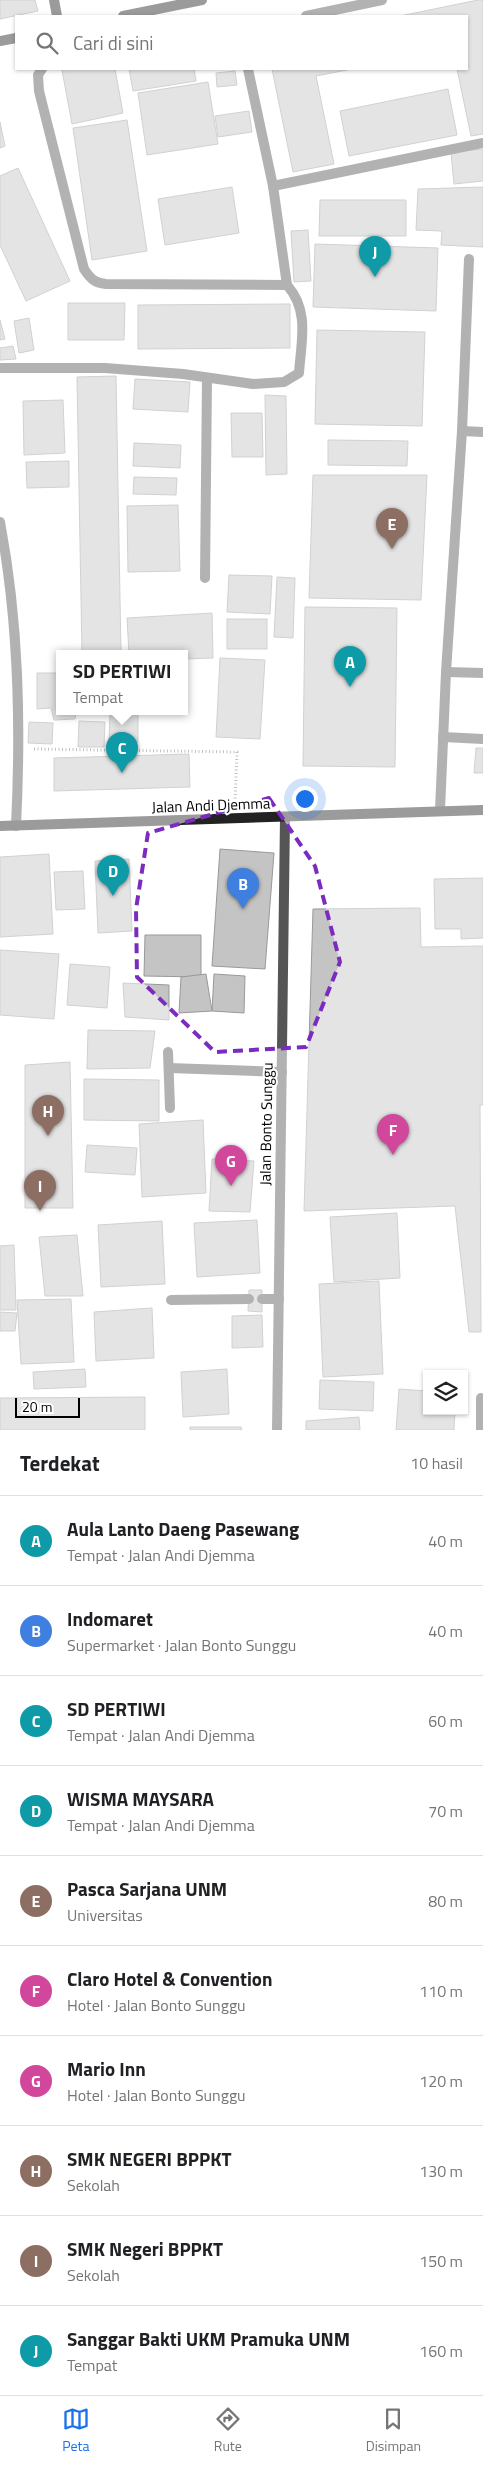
<!DOCTYPE html>
<html lang="id">
<meta charset="utf-8">
<style>
body{margin:0;font-family:"Titillium Web",sans-serif;background:#f2f2f2;color:#202124}
.controls{position:absolute;right:15px;bottom:15px;display:grid;overflow:hidden;border-radius:0px;box-shadow:0 1px 4px #0004}
.controls button{width:45px;height:45px;display:grid;place-items:center;padding:0;border:0;border-bottom:1px solid #e0e0e0;background:#fff;color:#202124;font:25px sans-serif}
.scale{position:absolute;left:15px;bottom:12px;width:65px;box-sizing:border-box;padding-left:5px;border:2px solid #000;border-top:0;font-size:14px;line-height:18px;white-space:nowrap;color:#000;-webkit-text-stroke:4px #fff;paint-order:stroke}
.you{position:absolute;left:304px;top:798px;width:18px;height:18px;margin:-12px;border:4px solid #fff;border-radius:50%;background:#1a73e8;box-shadow:0 0 0 8px #1a73e833}
.badge{display:grid;place-items:center;width:32px;height:32px;border-radius:50%;background:#1a73e8;color:#fff;font-size:16px;font-weight:700}
.pin{position:absolute;translate:-50% -41px;filter:drop-shadow(0 1px 2px #0008)}
.pin::after{content:'';position:absolute;top:26px;width:18px;height:15px;background:inherit;clip-path:polygon(0 0,100% 0,50% 100%)}
.popup{position:absolute;left:56px;top:650px;width:132px;height:65px;box-sizing:border-box;display:grid;place-content:center;border-radius:0px;background:#fff;filter:drop-shadow(0 1px 4px #0005);font-size:16px;white-space:nowrap;color:#757577}
.popup b{font-size:19px;color:#202124}
.popup::after{content:'';position:absolute;left:50%;top:100%;margin-left:-10px;border:10px solid transparent;border-top-color:#fff}
.list{margin:0;padding:0;list-style:none}
h2{display:flex;justify-content:space-between;align-items:center;height:65px;margin:0;padding:0 20px;font-size:21px}
h2 small{font-size:16px;font-weight:400;color:#757577}
.list li{display:grid;grid-template-columns:32px 1fr auto;gap:15px;align-items:center;box-sizing:border-box;height:90px;padding:0 20px;border-top:1px solid #e0e0e0}
.list b{display:block;font-size:19px;white-space:nowrap}
.list p{margin:0;font-size:16px;white-space:nowrap;color:#757577}
.list em{font-size:16px;font-style:normal;color:#757577}
.icon{flex:none;width:28px;height:28px;fill:none;stroke:currentColor;stroke-width:2;stroke-linecap:round;stroke-linejoin:round}
.map{position:relative;flex:none;width:483px;height:1430px;overflow:hidden}
.search{position:absolute;background:#fff;box-shadow:0 1px 4px #0004;left:15px;right:15px;top:15px;height:55px;display:flex;align-items:center;gap:12px;box-sizing:border-box;padding:0 18px;border-radius:0px;color:#757577;font-size:19px}
.sheet{height:965px;background:#fff}
nav{display:flex;justify-content:space-around;align-items:center;box-sizing:border-box;height:70px;border-top:1px solid #e0e0e0;background:#fff;font-size:14px;color:#757577}
nav a{display:grid;justify-items:center;gap:2px}
nav .on{color:#1a73e8}
.map>svg:first-child{display:block}
.building{fill:#c4c4c4;stroke:#999}
.lines{fill:none;stroke-linecap:round;stroke-linejoin:round}
.path{stroke:#777;stroke-width:3;stroke-dasharray:1 2.5;stroke-linecap:butt}
.lane{stroke:#555;stroke-width:10}
.street{stroke:#555;stroke-width:10}
.secondary{stroke:#222;stroke-width:10}
.marked{fill:none;stroke:#7b2cbf;stroke-width:4;stroke-dasharray:10 6;stroke-linejoin:round}
.labels{text-anchor:middle;dominant-baseline:central;stroke-width:4;stroke-linejoin:round;paint-order:stroke}
.street-label{font-size:15px;fill:#000;stroke:#fff}
</style>
<div class="map">
<svg width="483" height="1430" viewBox="0 0 483 1430">
<rect width="100%" height="100%" fill="#fff"/>
<g class="building">
<path d="M0,0H35L38,11L0,19Z"/>
<path d="M478,0H483V134L471,136L457,69H467V16H400Z"/>
<path d="M67,69H115L123,113L72,124L62,70Z"/>
<path d="M129,69H194L196,81L133,91Z"/>
<path d="M272,69H352L316,76L334,164L293,172Z"/>
<path d="M235,71L237,85L217,87L216,73Z"/>
<path d="M208,82L218,144L147,155L138,93Z"/>
<path d="M448,89L457,135L349,156L340,111Z"/>
<path d="M249,111L252,132L218,137L215,116Z"/>
<path d="M127,120L147,251L92,260L73,128Z"/>
<path d="M0,122L5,146L0,148Z"/>
<path d="M483,149V181L454,184L451,152Z"/>
<path d="M18,168L70,281L26,301L0,245V176Z"/>
<path d="M232,187L239,233L165,245L158,199Z"/>
<path d="M483,187V247L441,245L442,231L416,230L418,189Z"/>
<path d="M320,200H406V236H319Z"/>
<path d="M308,230L311,281L294,282L291,231Z"/>
<path d="M315,244L438,248L436,311L313,307Z"/>
<path d="M68,303H125L124,340H68Z"/>
<path d="M290,304V348L138,349V305Z"/>
<path d="M29,318L34,350L19,353L14,321Z"/>
<path d="M0,320L5,339L0,340Z"/>
<path d="M317,330L425,332L422,426L315,424Z"/>
<path d="M13,346L16,359L0,360V348Z"/>
<path d="M116,376L121,654H82L77,377Z"/>
<path d="M135,379L190,382L188,412L133,409Z"/>
<path d="M265,395L286,396L287,474L266,475Z"/>
<path d="M63,400L65,453L24,455L23,401Z"/>
<path d="M231,413H262L263,457H232Z"/>
<path d="M328,440L408,441L407,466L328,465Z"/>
<path d="M134,443L181,445L180,468L133,466Z"/>
<path d="M69,461V487L27,488L26,462Z"/>
<path d="M313,475H427L421,600L309,598Z"/>
<path d="M134,477L177,478L176,495L133,494Z"/>
<path d="M178,505L180,571L128,572L127,506Z"/>
<path d="M229,575L272,576L270,614L227,612Z"/>
<path d="M277,577L295,578L293,638L274,637Z"/>
<path d="M305,607L397,608L395,767L303,766Z"/>
<path d="M212,613L213,658L184,659V654H129L127,618Z"/>
<rect x="227" y="619" width="40" height="30"/>
<path d="M220,658L265,660L260,739L216,737Z"/>
<path d="M37,673H59V712H76L75,719L54,720L51,708L37,709Z"/>
<path d="M110,712H138V742L109,741Z"/>
<path d="M79,721L105,722L104,747H78Z"/>
<path d="M29,722L53,723L52,744L28,743Z"/>
<path d="M476,748H483V773H474Z"/>
<path d="M189,754L190,787L54,791V758Z"/>
<path d="M220,849L274,853L265,969L212,966Z"/>
<path d="M49,854L53,934L0,937V857Z"/>
<path d="M129,859L132,931L98,933L95,861Z"/>
<path d="M83,871L85,909L56,910L54,872Z"/>
<path d="M483,878V938L461,939V929H435L434,879Z"/>
<path d="M420,908L421,947L483,946V1105H480L481,1332H469L455,1206L304,1211L313,909Z"/>
<path d="M145,935H201V977L144,976Z"/>
<path d="M0,950L59,954L54,1019L0,1015Z"/>
<path d="M70,964L110,967L107,1008L67,1005Z"/>
<path d="M206,974L212,1011L179,1013L181,977Z"/>
<path d="M214,974L245,976L244,1013L212,1011Z"/>
<path d="M123,983L169,985V1020L125,1017Z"/>
<path d="M88,1030L155,1031L150,1068L87,1069Z"/>
<path d="M70,1062L73,1208H25V1065Z"/>
<path d="M84,1079L159,1080V1121L84,1120Z"/>
<path d="M203,1120L206,1193L142,1197L139,1124Z"/>
<path d="M87,1145L137,1148L135,1175L85,1172Z"/>
<path d="M212,1159L254,1161L250,1212L209,1211Z"/>
<path d="M397,1213L400,1278L334,1282L330,1217Z"/>
<path d="M257,1220L260,1273L197,1277L194,1223Z"/>
<path d="M162,1221L165,1284L101,1287L98,1225Z"/>
<path d="M77,1235L83,1296H45L39,1237Z"/>
<path d="M14,1245L16,1310H0V1246Z"/>
<path d="M379,1281L383,1374L323,1377L319,1284Z"/>
<path d="M249,1290H262V1312L248,1311Z"/>
<path d="M71,1299L74,1362L21,1364L17,1300Z"/>
<path d="M152,1308L154,1358L96,1361L94,1312Z"/>
<path d="M0,1312L17,1313L15,1331H0Z"/>
<path d="M262,1315L263,1347L232,1348V1316Z"/>
<path d="M85,1369L86,1387L34,1389L33,1372Z"/>
<path d="M227,1369L229,1414L183,1417L181,1372Z"/>
<path d="M320,1380L374,1382L373,1411L319,1409Z"/>
<path d="M399,1389L427,1391V1411H455L454,1430H396Z"/>
<path d="M145,1397V1430H0V1398Z"/>
<path d="M359,1417L360,1430H306V1421Z"/>
<path d="M190,1427H241L242,1430H190Z"/>
</g>
<g class="lines">
<path class="path" d="M34,749L237,752L235,803"/>
<g class="lane">
<path d="M273,186L483,143"/>
<path d="M462,431L483,432"/>
<path d="M168,1052L170,1108"/>
<path d="M169,1068L282,1072"/>
<path d="M262,1299H279"/>
<path d="M171,1300L249,1299"/>
</g>
<g class="street">
<path d="M306,16L382,0"/>
<path d="M248,69L273,186L287,285"/>
<path d="M0,368H105L183,374L253,384L284,382L299,373C301,342 310,311 287,285L106,284C94,283 90,278 84,269L39,91L38,75L42,69"/>
<path d="M0,522C19,623 21,724 16,826"/>
<path d="M205,578L207,378"/>
<path d="M446,672L483,673"/>
<path d="M443,737L483,739"/>
<path d="M440,810L446,672L462,431L469,259"/>
<path d="M277,1430L285,818"/>
<path d="M481,1430V1398"/>
</g>
<g class="secondary">
<path d="M54,0L57,16"/>
<path d="M123,16L202,0"/>
<path d="M0,41L16,38"/>
<path d="M0,826L483,810"/>
</g>
</g>
<path d="M0 0H483V1430H0ZM269,798L315,866L340,962L306,1047L215,1052L137,977L136,909L148,833Z" fill="#fff" fill-opacity=".55" fill-rule="evenodd"/>
<path class="marked" d="M269,798L315,866L340,962L306,1047L215,1052L137,977L136,909L148,833Z"/>
<g class="labels">
<g class="street-label">
<text transform="translate(211 805) rotate(-2)">Jalan Andi Djemma</text>
<text transform="translate(266 1124) rotate(-89)">Jalan Bonto Sunggu</text>
</g>
</g>
</svg>
<div class="controls">
<button><svg class="icon" aria-label="layers" viewBox="0 0 24 24"><path d="M12 4l9 5-9 5-9-5zM3 14l9 5 9-5"/></svg></button>
</div>
<div class="scale">20 m</div>
<div class="you"></div>
<div class="pin badge" style="left:350px;top:687px;background:#0f9aa8">A</div>
<div class="pin badge" style="left:243px;top:909px;background:#3f7fe0">B</div>
<div class="pin badge" style="left:122px;top:773px;background:#0f9aa8">C</div>
<div class="popup"><b>SD PERTIWI</b>Tempat</div>
<div class="pin badge" style="left:113px;top:896px;background:#0f9aa8">D</div>
<div class="pin badge" style="left:392px;top:549px;background:#8d6e63">E</div>
<div class="pin badge" style="left:393px;top:1155px;background:#d1479c">F</div>
<div class="pin badge" style="left:231px;top:1186px;background:#d1479c">G</div>
<div class="pin badge" style="left:48px;top:1136px;background:#8d6e63">H</div>
<div class="pin badge" style="left:40px;top:1211px;background:#8d6e63">I</div>
<div class="pin badge" style="left:375px;top:277px;background:#0f9aa8">J</div>
<div class="search"><svg class="icon" aria-label="search" viewBox="0 0 24 24"><circle cx="10" cy="10" r="6"/><path d="M15 15l6 6"/></svg>Cari di sini</div>
</div>
<section class="sheet">
<h2>Terdekat<small>10 hasil</small></h2>
<ul class="list">
<li><span class="badge" style="background:#0f9aa8">A</span><div><b>Aula Lanto Daeng Pasewang</b><p>Tempat · Jalan Andi Djemma</p></div><em>40 m</em></li>
<li><span class="badge" style="background:#3f7fe0">B</span><div><b>Indomaret</b><p>Supermarket · Jalan Bonto Sunggu</p></div><em>40 m</em></li>
<li><span class="badge" style="background:#0f9aa8">C</span><div><b>SD PERTIWI</b><p>Tempat · Jalan Andi Djemma</p></div><em>60 m</em></li>
<li><span class="badge" style="background:#0f9aa8">D</span><div><b>WISMA MAYSARA</b><p>Tempat · Jalan Andi Djemma</p></div><em>70 m</em></li>
<li><span class="badge" style="background:#8d6e63">E</span><div><b>Pasca Sarjana UNM</b><p>Universitas</p></div><em>80 m</em></li>
<li><span class="badge" style="background:#d1479c">F</span><div><b>Claro Hotel &amp; Convention</b><p>Hotel · Jalan Bonto Sunggu</p></div><em>110 m</em></li>
<li><span class="badge" style="background:#d1479c">G</span><div><b>Mario Inn</b><p>Hotel · Jalan Bonto Sunggu</p></div><em>120 m</em></li>
<li><span class="badge" style="background:#8d6e63">H</span><div><b>SMK NEGERI BPPKT</b><p>Sekolah</p></div><em>130 m</em></li>
<li><span class="badge" style="background:#8d6e63">I</span><div><b>SMK Negeri BPPKT</b><p>Sekolah</p></div><em>150 m</em></li>
<li><span class="badge" style="background:#0f9aa8">J</span><div><b>Sanggar Bakti UKM Pramuka UNM</b><p>Tempat</p></div><em>160 m</em></li>
</ul>
</section>
<nav>
<a class="on"><svg class="icon" aria-label="map" viewBox="0 0 24 24"><path d="M3 6l6-2 6 2 6-2v14l-6 2-6-2-6 2zM9 4v14M15 6v14"/></svg>Peta</a>
<a><svg class="icon" aria-label="directions" viewBox="0 0 24 24"><path d="M12 3l9 9-9 9-9-9zM9 14v-3h6M13 9l2 2-2 2"/></svg>Rute</a>
<a><svg class="icon" aria-label="saved" viewBox="0 0 24 24"><path d="M7 4h10v16l-5-4-5 4z"/></svg>Disimpan</a>
</nav>
